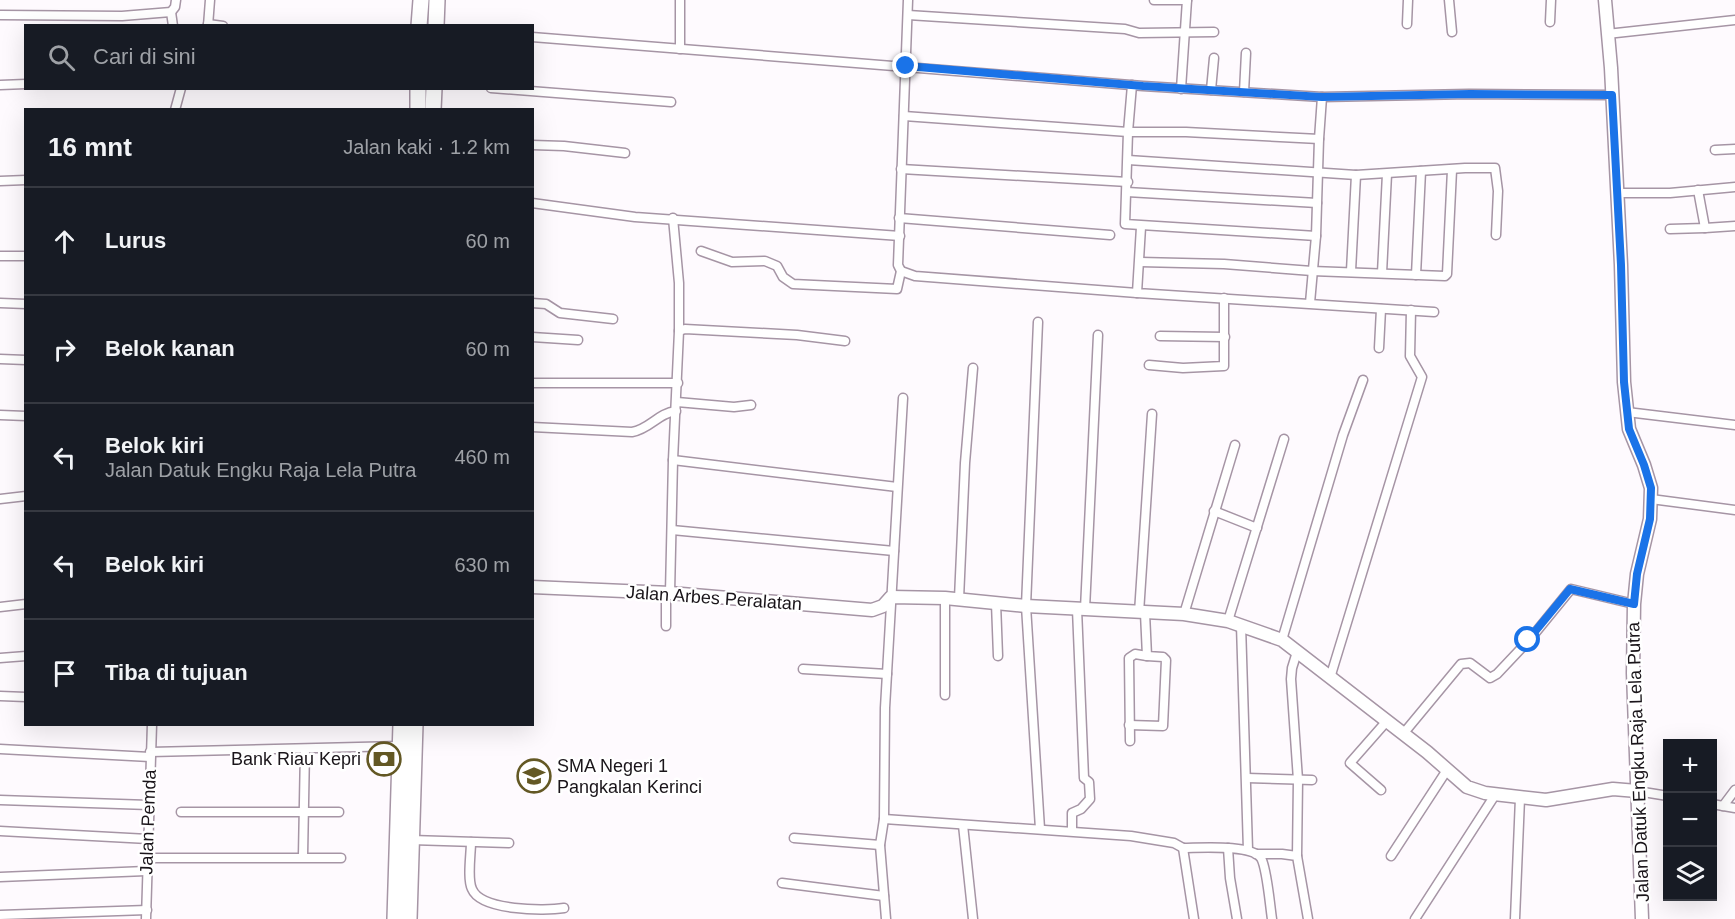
<!DOCTYPE html>
<html lang="id">
<meta charset="utf-8">
<style>
body{margin:0;font-family:Helvetica,sans-serif;background:#242831;color:#f1f3f6}
.controls{position:absolute;right:18px;bottom:18px;display:grid;overflow:hidden;border-radius:0px;box-shadow:0 6px 24px #0002}
.controls button{width:54px;height:54px;display:grid;place-items:center;padding:0;border:0;border-bottom:2px solid #363941;background:#171b24;color:#f1f3f6;font:30px sans-serif}
.stop{position:absolute;width:18px;height:18px;margin:-14px;border:4px solid #1a73e8;border-radius:50%;background:#fff}
.stop.end{background:#1a73e8;border-color:#fff;box-shadow:0 2px 6px #0008}
.list{margin:0;padding:0;list-style:none}
h2{display:flex;justify-content:space-between;align-items:center;height:78px;margin:0;padding:0 24px;font-size:26px}
h2 small{font-size:20px;font-weight:400;color:#9ea1a6}
.list li{display:grid;grid-template-columns:39px 1fr auto;gap:18px;align-items:center;box-sizing:border-box;height:108px;padding:0 24px;border-top:2px solid #363941}
.list b{display:block;font-size:22px;white-space:nowrap}
.list p{margin:0;font-size:20px;white-space:nowrap;color:#9ea1a6}
.list em{font-size:20px;font-style:normal;color:#9ea1a6}
.icon{flex:none;width:33px;height:33px;fill:none;stroke:currentColor;stroke-width:2;stroke-linecap:round;stroke-linejoin:round}
.map{position:relative;flex:none;width:1735px;height:919px;overflow:hidden}
.search{position:absolute;background:#171b24;box-shadow:0 6px 24px #0002;left:24px;top:24px;width:510px;height:66px;display:flex;align-items:center;gap:15px;box-sizing:border-box;padding:0 21px;border-radius:0px;color:#9ea1a6;font-size:22px}
.panel{position:absolute;background:#171b24;box-shadow:0 6px 24px #0002;left:24px;top:108px;width:510px;height:618px;border-radius:0px}
.map>svg:first-child{display:block}
.lines{fill:none;stroke-linecap:round;stroke-linejoin:round}
.street-casing{stroke:#a695a5;stroke-width:11}
.secondary-casing{stroke:#a695a5;stroke-width:15}
.highway-casing{stroke:#a695a5;stroke-width:18}
.street{stroke:#fff;stroke-width:8}
.secondary{stroke:#fff;stroke-width:12}
.highway{stroke:#fff;stroke-width:15}
.route{stroke:#1a73e8;stroke-width:8}
.labels{text-anchor:middle;dominant-baseline:central;stroke-width:5;stroke-linejoin:round;paint-order:stroke}
.street-label{font-size:18px;fill:#1a151a;stroke:#fff}
.poi-label{font-size:18px;fill:#1a151a;stroke:#fff;text-anchor:end}
</style>
<div class="map">
<svg width="1735" height="919" viewBox="0 0 1735 919">
<rect width="100%" height="100%" fill="#fefafe"/>
<g class="lines">
<defs>
<g id="street">
<path d="M680,0V49"/>
<path d="M1154,0H1187"/>
<path d="M1449,0L1452,32"/>
<path d="M171,12L173,26"/>
<path d="M0,15L122,16L171,12L175,7L176,0"/>
<path d="M908,15L1125,29L1139,33L1214,32"/>
<path d="M1550,22L1551,0"/>
<path d="M208,24L223,26"/>
<path d="M1407,24L1408,0"/>
<path d="M208,26L210,0"/>
<path d="M1607,34L1735,20"/>
<path d="M532,37L1143,86L1322,97L1469,94L1612,95"/>
<path d="M0,85L26,84"/>
<path d="M1132,85L1128,132L1125,224L1316,236"/>
<path d="M491,88L671,102"/>
<path d="M1181,89L1187,0"/>
<path d="M1211,90L1214,58"/>
<path d="M1244,92L1246,53"/>
<path d="M175,110L181,88"/>
<path d="M904,116L1128,132H1186L1319,139"/>
<path d="M532,145L564,146L625,153"/>
<path d="M1715,150L1735,149"/>
<path d="M1128,160L1356,175L1465,168H1495L1498,191L1496,235"/>
<path d="M901,169L1128,182"/>
<path d="M0,181L26,180"/>
<path d="M1127,192L1317,203"/>
<path d="M1618,193H1670L1735,187"/>
<path d="M532,203L635,217L900,236"/>
<path d="M673,218L679,283V331"/>
<path d="M899,218L1110,235"/>
<path d="M1141,227L1137,293L1434,312"/>
<path d="M1705,228L1735,226"/>
<path d="M1670,229L1705,228L1698,190"/>
<path d="M701,251L732,262L765,261L777,266L783,277L793,284L897,289L901,271L898,265L908,0"/>
<path d="M0,256H26"/>
<path d="M1140,262L1224,264L1312,271L1445,276L1447,274L1452,170"/>
<path d="M901,271L915,276L1137,293"/>
<path d="M1351,271L1356,175"/>
<path d="M1382,273L1387,174"/>
<path d="M1416,275L1421,171"/>
<path d="M0,303L26,304"/>
<path d="M532,303L546,304L560,313L613,319"/>
<path d="M1310,303L1316,236L1319,139L1322,97"/>
<path d="M1038,322L1026,606L1040,829"/>
<path d="M1160,336L1225,337"/>
<path d="M532,337L578,340"/>
<path d="M1379,348L1381,309"/>
<path d="M0,359L26,360"/>
<path d="M1149,365L1183,368L1224,366V298"/>
<path d="M532,383H678"/>
<path d="M677,402L734,407L751,405"/>
<path d="M1627,412L1735,425"/>
<path d="M0,415L26,416"/>
<path d="M532,427L632,432C650,429 658,413 676,411"/>
<path d="M673,460L897,487"/>
<path d="M0,499L26,496"/>
<path d="M1651,499L1735,510"/>
<path d="M1214,511L1257,528"/>
<path d="M672,530L894,551"/>
<path d="M666,592V626"/>
<path d="M670,593L673,460L679,331L685,329L797,335L845,341"/>
<path d="M945,598V695"/>
<path d="M959,599L965,463L973,368"/>
<path d="M996,603L998,656"/>
<path d="M0,607L26,604"/>
<path d="M1085,609L1098,335"/>
<path d="M1139,613L1152,414"/>
<path d="M1184,614L1235,445"/>
<path d="M1228,621L1284,439"/>
<path d="M1241,625L1248,850"/>
<path d="M1282,640L1343,435L1363,380"/>
<path d="M0,658L26,656"/>
<path d="M803,669L887,674"/>
<path d="M1330,678L1422,377L1410,356L1411,310"/>
<path d="M0,696L26,697"/>
<path d="M1129,725L1163,726L1166,660L1163,657L1147,656L1145,613"/>
<path d="M1403,734L1461,664L1470,663L1490,678L1497,674L1531,638L1571,589L1634,604"/>
<path d="M1130,741L1129,658L1135,654L1147,656"/>
<path d="M0,749L150,757"/>
<path d="M150,752L400,746"/>
<path d="M1247,778L1312,780"/>
<path d="M1381,790L1350,763L1386,722"/>
<path d="M1637,791L1668,796"/>
<path d="M0,800L149,805"/>
<path d="M1712,804L1735,808"/>
<path d="M1723,806L1735,790"/>
<path d="M181,812H339"/>
<path d="M884,819L1131,836L1174,843L1183,848L1194,919"/>
<path d="M963,825L973,919"/>
<path d="M0,831L148,839"/>
<path d="M1072,831V813L1081,809L1090,799L1089,782L1084,778L1077,609"/>
<path d="M794,838L880,845"/>
<path d="M411,840L509,843"/>
<path d="M471,842C471,854 467,879 472,889C481,911 545,911 564,908"/>
<path d="M1183,848C1200,848 1251,844 1261,858C1267,868 1270,906 1272,919"/>
<path d="M1228,848L1230,878L1237,919"/>
<path d="M1256,854H1282L1297,856L1308,919"/>
<path d="M303,856L305,749"/>
<path d="M1297,856L1298,780L1291,679L1292,668L1297,652"/>
<path d="M1391,856L1447,770"/>
<path d="M147,858H341"/>
<path d="M0,877L146,871"/>
<path d="M782,883L884,896"/>
<path d="M0,915L147,910"/>
<path d="M146,919L152,724"/>
<path d="M886,919L880,845L884,819L885,708L903,398"/>
<path d="M1415,919L1495,795"/>
<path d="M1515,919L1520,798"/>
</g>
<g id="secondary">
<path d="M1605,0L1611,68L1621,265L1624,382L1629,429L1644,465L1651,488L1650,519L1637,574L1634,604L1633,673L1642,919"/>
<path d="M532,587L670,593L872,610L883,606L891,597L945,598L1026,606L1184,614L1228,621L1282,640L1427,752L1467,787L1485,793L1546,800L1613,789L1637,791"/>
</g>
<g id="highway">
<path d="M419,26L421,0"/>
<path d="M436,26L437,0"/>
<path d="M418,110V88"/>
<path d="M433,110L434,88"/>
<path d="M395,919L401,724"/>
<path d="M409,919L415,724"/>
</g>
</defs>
<use href="#street" class="street-casing"/>
<use href="#secondary" class="secondary-casing"/>
<use href="#highway" class="highway-casing"/>
<use href="#street" class="street"/>
<use href="#secondary" class="secondary"/>
<use href="#highway" class="highway"/>
</g>
<g class="lines">
<path class="route" d="M906,66L1143,86L1322,97L1470,94L1612,95L1621,265L1624,382L1629,429L1644,465L1651,488L1650,519L1637,574L1634,604L1570,589L1528,640"/>
</g>
<defs>
<symbol id="bank-ring" viewBox="-11 -11 22 22"><circle r="9.5" fill="#fff" stroke="#635824" stroke-width="1.5"/><path d="M-6-4H6V4H-6ZM0-2.3a2.3 2.3 0 1 0 0 4.6a2.3 2.3 0 1 0 0-4.6Z" fill="#635824"/></symbol>
<symbol id="school-ring" viewBox="-11 -11 22 22"><circle r="9.5" fill="#fff" stroke="#635824" stroke-width="1.5"/><path d="M0-5L7-2L0 1L-7-2ZM-4 1L0 2.5L4 1V4Q0 6-4 4Z" fill="#635824"/></symbol>
</defs>
<g fill-rule="evenodd">
<use href="#bank-ring" x="365" y="740" width="38" height="38"/>
<use href="#school-ring" x="515" y="757" width="38" height="38"/>
</g>
<g class="labels">
<g class="street-label">
<text transform="translate(714 598) rotate(4)">Jalan Arbes Peralatan</text>
<text transform="translate(1638 762) rotate(-92)">Jalan Datuk Engku Raja Lela Putra</text>
<text transform="translate(148 822) rotate(-88)">Jalan Pemda</text>
</g>
<g class="poi-label">
<text x="361" y="759">Bank Riau Kepri</text>
<text x="557" y="766" text-anchor="start">SMA Negeri 1<tspan x="557" dy="21">Pangkalan Kerinci</tspan></text>
</g>
</g>
</svg>
<div class="controls">
<button>+</button>
<button>−</button>
<button><svg class="icon" aria-label="layers" viewBox="0 0 24 24"><path d="M12 4l9 5-9 5-9-5zM3 14l9 5 9-5"/></svg></button>
</div>
<div class="stop" style="left:1528px;top:640px"></div>
<div class="stop end" style="left:906px;top:66px"></div>
<div class="search"><svg class="icon" aria-label="search" viewBox="0 0 24 24"><circle cx="10" cy="10" r="6"/><path d="M15 15l6 6"/></svg>Cari di sini</div>
<section class="panel">
<h2>16 mnt<small>Jalan kaki · 1.2 km</small></h2>
<ul class="list">
<li><svg class="icon" aria-label="ahead" viewBox="0 0 24 24"><path d="M12 20V5M6 11l6-6 6 6"/></svg><div><b>Lurus</b></div><em>60 m</em></li>
<li><svg class="icon" aria-label="right" viewBox="0 0 24 24"><path d="M7 20v-9h11M14 6l5 5-5 5"/></svg><div><b>Belok kanan</b></div><em>60 m</em></li>
<li><svg class="icon" aria-label="left" viewBox="0 0 24 24"><path d="M17 20v-9H6M10 6l-5 5 5 5"/></svg><div><b>Belok kiri</b><p>Jalan Datuk Engku Raja Lela Putra</p></div><em>460 m</em></li>
<li><svg class="icon" aria-label="left" viewBox="0 0 24 24"><path d="M17 20v-9H6M10 6l-5 5 5 5"/></svg><div><b>Belok kiri</b></div><em>630 m</em></li>
<li><svg class="icon" aria-label="arrive" viewBox="0 0 24 24"><path d="M6 21V4h12l-3 4 3 4H6"/></svg><div><b>Tiba di tujuan</b></div></li>
</ul>
</section>
</div>
